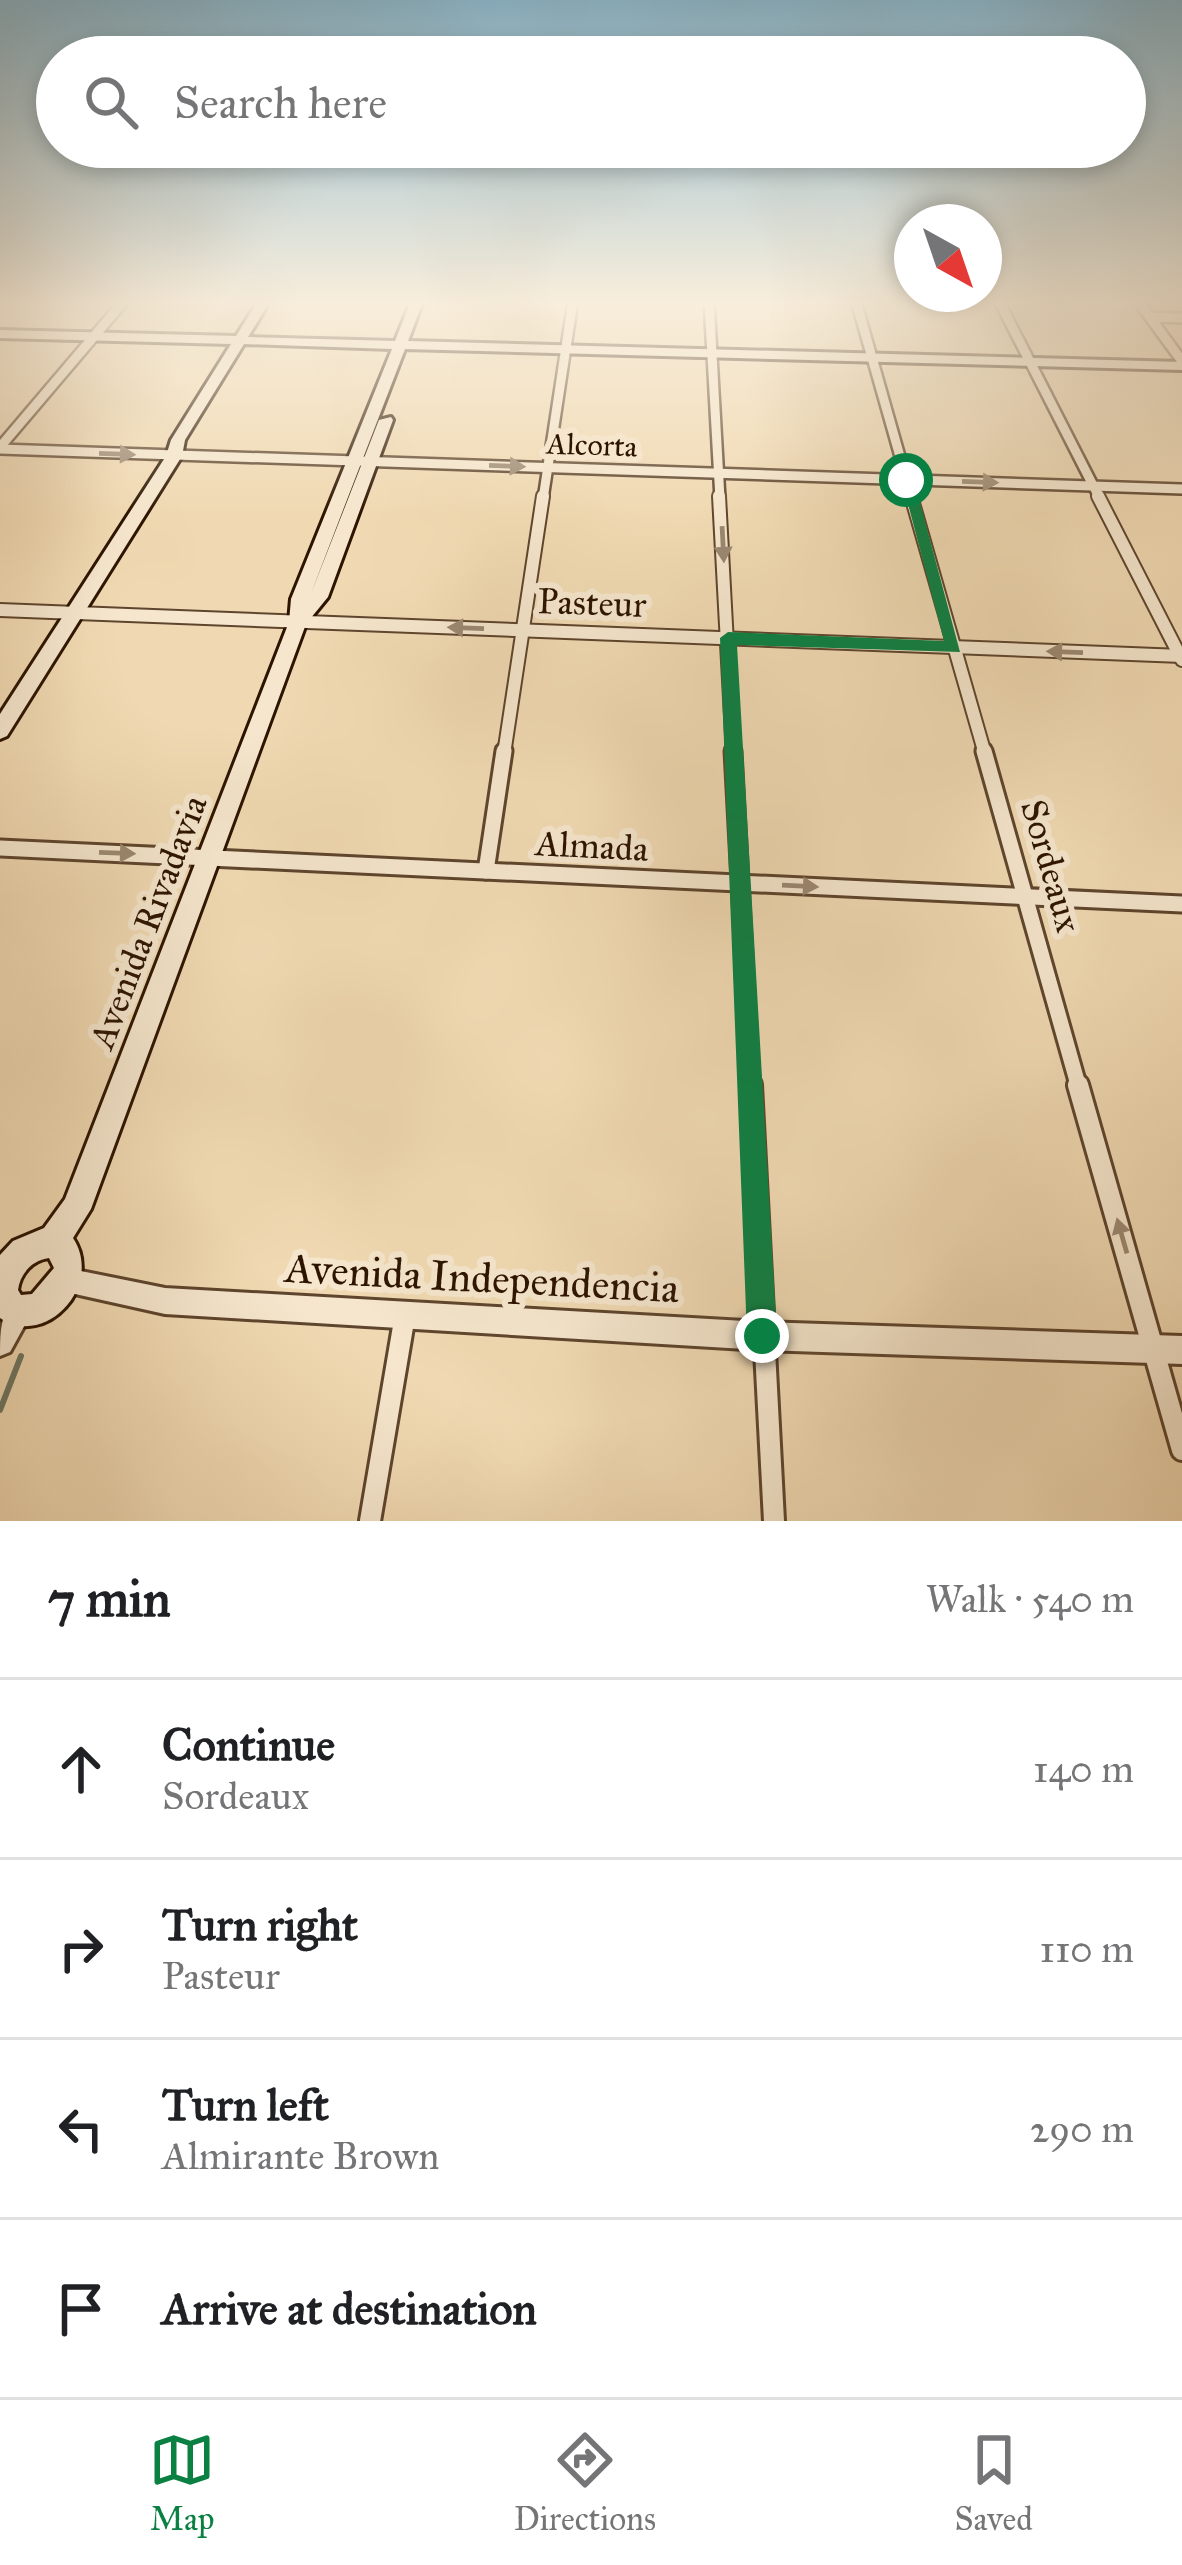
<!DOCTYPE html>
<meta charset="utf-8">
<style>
body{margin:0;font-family:"IM FELL Great Primer",serif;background:#f2f2f2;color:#202124}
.compass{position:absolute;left:894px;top:204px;width:108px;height:108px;border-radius:50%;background:#fff;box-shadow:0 6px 18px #0003;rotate:140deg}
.stop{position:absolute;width:36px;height:36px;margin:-27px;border:9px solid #0b8043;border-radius:50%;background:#fff}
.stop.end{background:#0b8043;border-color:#fff;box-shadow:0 3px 12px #0008}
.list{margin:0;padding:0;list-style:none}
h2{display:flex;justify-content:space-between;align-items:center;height:156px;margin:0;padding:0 48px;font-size:51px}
h2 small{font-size:39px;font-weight:400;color:#757577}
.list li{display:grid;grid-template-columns:78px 1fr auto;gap:36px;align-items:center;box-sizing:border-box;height:180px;padding:0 48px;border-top:3px solid #e0e0e0}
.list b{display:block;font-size:45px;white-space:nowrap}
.list p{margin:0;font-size:39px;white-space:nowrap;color:#757577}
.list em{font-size:39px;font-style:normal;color:#757577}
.icon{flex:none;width:66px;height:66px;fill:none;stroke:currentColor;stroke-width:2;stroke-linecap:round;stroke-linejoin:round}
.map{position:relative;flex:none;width:1182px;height:1521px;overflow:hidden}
.search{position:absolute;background:#fff;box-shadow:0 6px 18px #0003;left:36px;right:36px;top:36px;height:132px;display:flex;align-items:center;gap:30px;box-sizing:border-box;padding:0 42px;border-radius:66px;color:#757577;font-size:45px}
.sheet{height:876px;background:#fff}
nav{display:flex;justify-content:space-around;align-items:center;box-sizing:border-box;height:168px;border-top:3px solid #e0e0e0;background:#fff;font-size:33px;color:#757577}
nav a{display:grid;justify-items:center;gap:6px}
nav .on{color:#0b8043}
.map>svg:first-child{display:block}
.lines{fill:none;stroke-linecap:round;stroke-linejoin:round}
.stream{stroke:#6f7865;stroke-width:6}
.minor-far3-casing{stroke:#5e452d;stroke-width:14}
.minor-far2-casing{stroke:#5e452d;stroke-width:16}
.minor-far1-casing{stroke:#5e452d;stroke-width:21}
.minor-casing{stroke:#5e452d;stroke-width:26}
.tertiary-casing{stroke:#5e452d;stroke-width:6}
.secondary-casing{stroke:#2d1401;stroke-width:6}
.minor-far3{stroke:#f5e6cd;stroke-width:9}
.minor-far2{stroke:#f5e6cd;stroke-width:12}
.minor-far1{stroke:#f5e6cd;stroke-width:15}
.minor{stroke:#f5e6cd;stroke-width:20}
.tertiary{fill:#f5e6cd;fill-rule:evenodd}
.secondary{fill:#f5e6cd;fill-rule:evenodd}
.oneway{fill:#9b8871}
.route{fill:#0b8043}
.labels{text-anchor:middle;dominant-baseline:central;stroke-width:12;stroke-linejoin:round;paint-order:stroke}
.far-street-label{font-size:30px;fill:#2d1401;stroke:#f5e6cd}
.street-label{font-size:36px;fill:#2d1401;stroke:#f5e6cd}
.near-street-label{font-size:42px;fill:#2d1401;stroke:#f5e6cd}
</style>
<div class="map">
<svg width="1182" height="1521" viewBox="0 0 1182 1521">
<rect width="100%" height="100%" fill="#f0d9b2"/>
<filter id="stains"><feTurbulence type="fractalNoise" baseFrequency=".00167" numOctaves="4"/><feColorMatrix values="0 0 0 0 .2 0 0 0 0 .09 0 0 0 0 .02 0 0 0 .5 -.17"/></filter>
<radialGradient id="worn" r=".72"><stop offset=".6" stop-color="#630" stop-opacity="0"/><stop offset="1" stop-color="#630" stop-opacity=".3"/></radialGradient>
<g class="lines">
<path class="stream" d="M0,1410L21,1356"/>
<defs>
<g id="minor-far3">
<path d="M709,301L720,499"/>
<path d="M856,301L912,499"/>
<path d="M999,301L1100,499"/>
<path d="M1138,301L1182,361"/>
<path d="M1150,317L1182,318"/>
<path d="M0,447L124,301"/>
<path d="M0,449L1182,489"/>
<path d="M543,499L573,301"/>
</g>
<g id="minor-far2">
<path d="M719,496L733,754"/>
<path d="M911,496L985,754"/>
<path d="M1098,496L1182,660"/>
<path d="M0,610L1182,656"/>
<path d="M504,754L543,496"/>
</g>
<g id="minor-far1">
<path d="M733,751L751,1088"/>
<path d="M984,751L1079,1088"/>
<path d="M0,848L1182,904"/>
<path d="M486,871L504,751"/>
</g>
<g id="minor">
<path d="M751,1085L774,1521"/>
<path d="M1078,1085L1182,1450"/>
<path d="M370,1521L405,1315"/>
</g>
<g id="tertiary">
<path d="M66,1268L165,1288L762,1322L1182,1336V1364L762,1350L165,1314L57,1290L53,1281L57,1272Z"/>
<path d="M18,1298L28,1302L32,1312L10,1352L0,1356C0,1334 0,1308 18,1298Z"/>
</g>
<path id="secondary" d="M258,301H270L248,337L395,341L411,301H423L408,341L1182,362V370L405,349L310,596L379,420L391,417L393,420L328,597L306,624L91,1209L73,1238C104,1285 46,1349 0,1318V1255L13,1241L44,1228L65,1199L289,622L291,599L392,349L244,344L185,440L182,456L7,736L0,739V714L166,456L171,440L231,344L0,338V330L236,336ZM49,1258L54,1268L32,1294L21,1295L18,1290C20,1274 32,1260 49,1258Z"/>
</defs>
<use href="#minor-far3" class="minor-far3-casing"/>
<use href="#minor-far2" class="minor-far2-casing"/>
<use href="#minor-far1" class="minor-far1-casing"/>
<use href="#minor" class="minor-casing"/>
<use href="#tertiary" class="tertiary-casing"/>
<use href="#secondary" class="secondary-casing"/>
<use href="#minor-far3" class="minor-far3"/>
<use href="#minor-far2" class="minor-far2"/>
<use href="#minor-far1" class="minor-far1"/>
<use href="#minor" class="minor"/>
<use href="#tertiary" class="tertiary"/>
<use href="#secondary" class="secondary"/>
</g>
<defs><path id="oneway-solid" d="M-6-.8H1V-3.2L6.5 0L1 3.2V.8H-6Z" transform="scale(3)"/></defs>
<g class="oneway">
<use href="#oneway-solid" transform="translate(117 454) rotate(2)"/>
<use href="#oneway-solid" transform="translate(507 466) rotate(2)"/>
<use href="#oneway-solid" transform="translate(980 482) rotate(2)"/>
<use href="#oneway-solid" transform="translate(723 544) rotate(87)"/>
<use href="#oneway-solid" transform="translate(466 628) rotate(-178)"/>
<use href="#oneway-solid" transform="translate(1065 652) rotate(-178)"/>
<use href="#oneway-solid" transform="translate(117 853) rotate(2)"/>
<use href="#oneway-solid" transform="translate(800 886) rotate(3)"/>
<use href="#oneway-solid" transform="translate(1122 1236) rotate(-106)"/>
</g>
<linearGradient id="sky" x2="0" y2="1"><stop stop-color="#89b7ce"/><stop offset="0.59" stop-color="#f8eedc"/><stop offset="1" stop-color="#f8eedc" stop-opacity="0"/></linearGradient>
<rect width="1182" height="514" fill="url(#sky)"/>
<path class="route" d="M901,477L914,480L960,652L737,645L777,1336L773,1347L762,1351L752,1347L747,1336L720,638L728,632L944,641Z"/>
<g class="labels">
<g class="far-street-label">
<text transform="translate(592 445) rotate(2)">Alcorta</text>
</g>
<g class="street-label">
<text transform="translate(592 603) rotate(2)">Pasteur</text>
<text transform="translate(592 846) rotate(3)">Almada</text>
<text transform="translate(1051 866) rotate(74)">Sordeaux</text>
<text transform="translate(148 922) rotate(-69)">Avenida Rivadavia</text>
</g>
<g class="near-street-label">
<text transform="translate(482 1278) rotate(3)">Avenida Independencia</text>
</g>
</g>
<rect width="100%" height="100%" filter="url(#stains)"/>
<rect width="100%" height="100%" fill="url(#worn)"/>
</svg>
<svg class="compass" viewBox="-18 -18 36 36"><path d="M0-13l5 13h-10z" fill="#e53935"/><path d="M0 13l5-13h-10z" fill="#757577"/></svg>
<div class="stop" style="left:906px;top:480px"></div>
<div class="stop end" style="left:762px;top:1336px"></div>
<div class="search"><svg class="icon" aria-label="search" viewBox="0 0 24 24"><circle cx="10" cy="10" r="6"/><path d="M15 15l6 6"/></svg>Search here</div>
</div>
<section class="sheet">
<h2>7 min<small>Walk · 540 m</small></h2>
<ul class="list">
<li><svg class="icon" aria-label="ahead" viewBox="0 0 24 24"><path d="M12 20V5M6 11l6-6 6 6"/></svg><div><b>Continue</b><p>Sordeaux</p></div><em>140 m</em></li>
<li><svg class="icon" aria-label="right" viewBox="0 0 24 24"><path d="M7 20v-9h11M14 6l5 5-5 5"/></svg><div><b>Turn right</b><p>Pasteur</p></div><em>110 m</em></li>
<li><svg class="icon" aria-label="left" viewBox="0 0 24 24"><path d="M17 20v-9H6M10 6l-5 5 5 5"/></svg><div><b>Turn left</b><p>Almirante Brown</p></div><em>290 m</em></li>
<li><svg class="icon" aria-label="arrive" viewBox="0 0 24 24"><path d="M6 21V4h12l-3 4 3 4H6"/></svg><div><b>Arrive at destination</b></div></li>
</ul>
</section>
<nav>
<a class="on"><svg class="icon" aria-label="map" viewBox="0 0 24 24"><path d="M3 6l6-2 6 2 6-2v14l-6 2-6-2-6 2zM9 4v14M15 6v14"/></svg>Map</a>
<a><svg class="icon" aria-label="directions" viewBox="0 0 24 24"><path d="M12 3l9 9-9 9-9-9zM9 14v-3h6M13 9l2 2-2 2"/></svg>Directions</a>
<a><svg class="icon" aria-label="saved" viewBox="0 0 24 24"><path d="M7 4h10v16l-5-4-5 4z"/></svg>Saved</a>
</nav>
